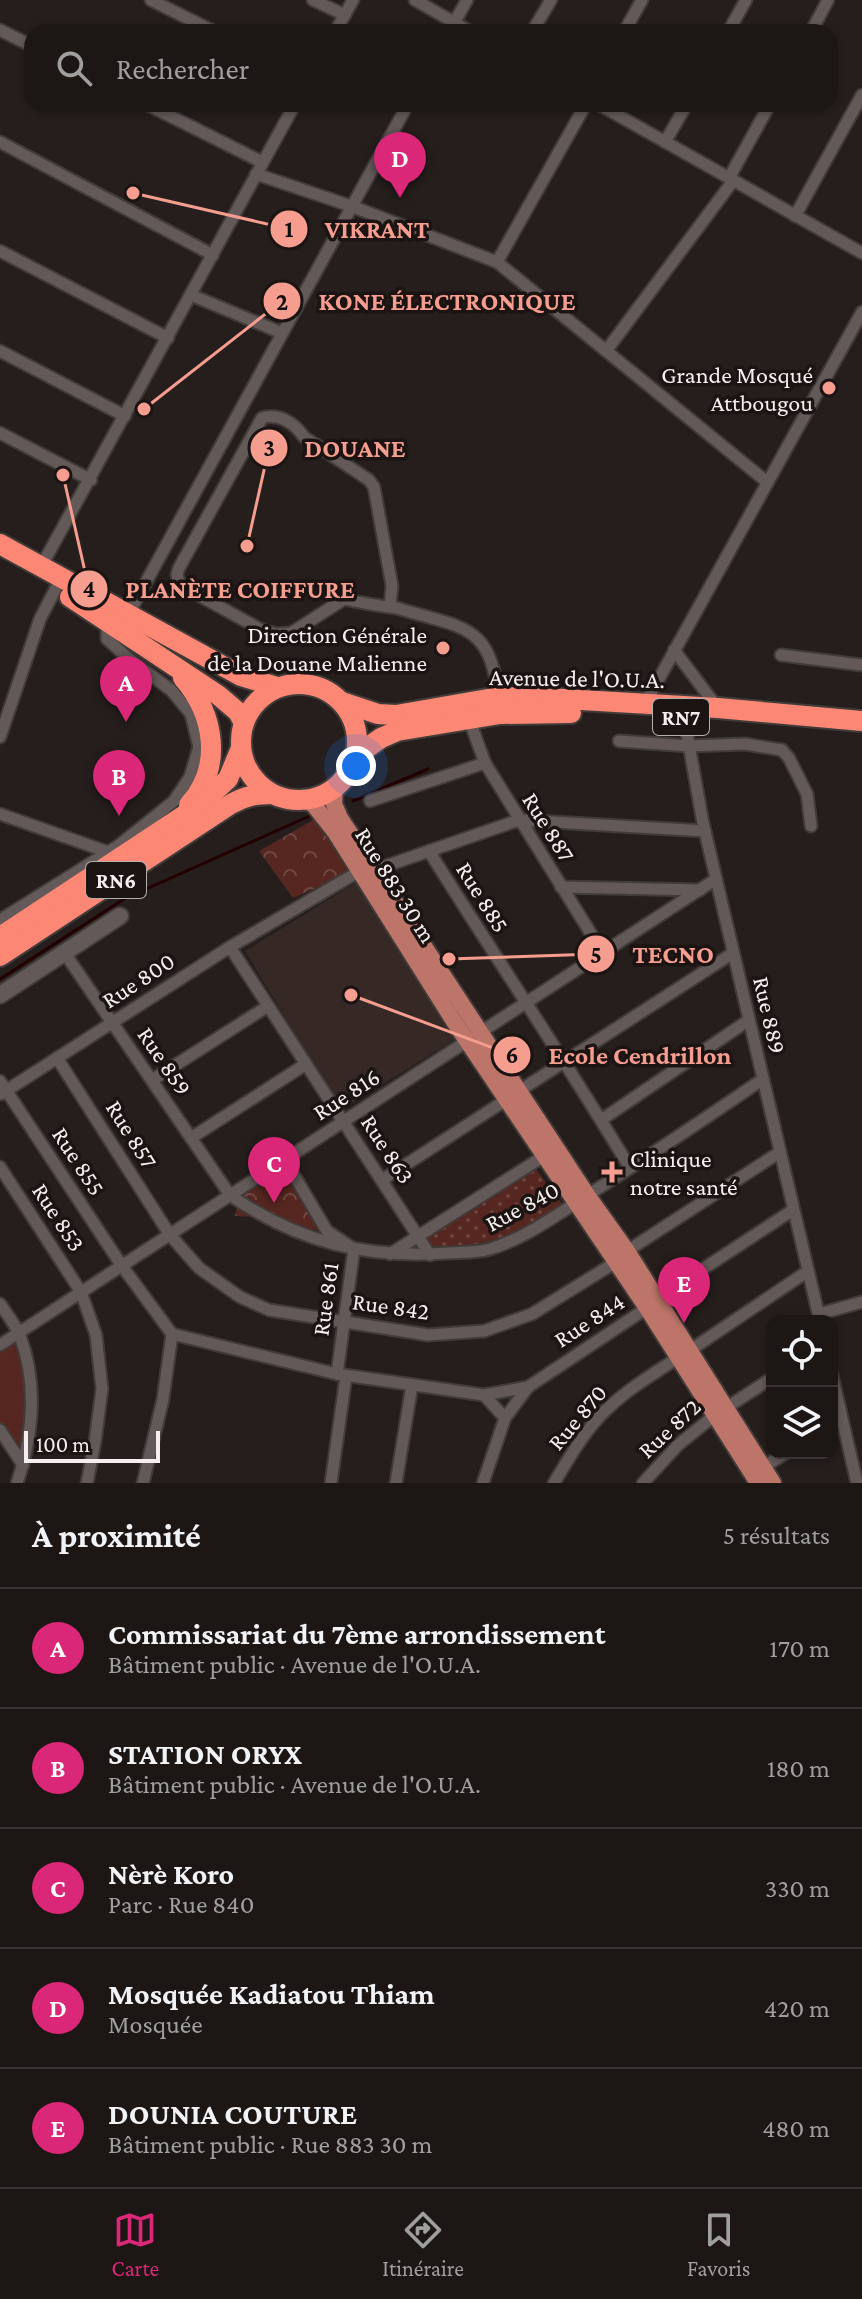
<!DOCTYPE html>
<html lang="fr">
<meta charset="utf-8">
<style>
body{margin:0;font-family:"Crimson Pro",serif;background:#292322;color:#f1f3f6}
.controls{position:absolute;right:24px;bottom:24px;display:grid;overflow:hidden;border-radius:16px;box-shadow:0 2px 6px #0004}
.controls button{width:72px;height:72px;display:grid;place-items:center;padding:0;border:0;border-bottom:2px solid #3a3534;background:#1c1615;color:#f1f3f6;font:40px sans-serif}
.scale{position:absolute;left:24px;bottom:20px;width:136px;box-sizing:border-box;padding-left:8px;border:4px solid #f5f0ef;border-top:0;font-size:22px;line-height:28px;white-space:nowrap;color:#f5f0ef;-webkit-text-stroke:6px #1b1413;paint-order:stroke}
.you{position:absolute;left:356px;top:766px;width:28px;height:28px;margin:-20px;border:6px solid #fff;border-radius:50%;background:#1a73e8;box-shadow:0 0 0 12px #1a73e833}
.badge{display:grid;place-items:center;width:52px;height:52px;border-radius:50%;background:#db2777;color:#fff;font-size:26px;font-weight:700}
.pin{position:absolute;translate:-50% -66px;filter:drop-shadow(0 2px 4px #0008)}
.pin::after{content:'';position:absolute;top:42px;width:28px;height:24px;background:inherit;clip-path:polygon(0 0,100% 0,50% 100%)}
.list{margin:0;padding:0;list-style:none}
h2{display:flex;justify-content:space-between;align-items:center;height:104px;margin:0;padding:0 32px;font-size:34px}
h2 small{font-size:26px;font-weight:400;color:#a09fa0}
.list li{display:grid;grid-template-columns:52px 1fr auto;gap:24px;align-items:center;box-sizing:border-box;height:120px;padding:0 32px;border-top:2px solid #3a3534}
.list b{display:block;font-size:30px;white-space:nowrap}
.list p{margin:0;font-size:26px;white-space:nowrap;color:#a09fa0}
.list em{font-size:26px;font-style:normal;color:#a09fa0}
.icon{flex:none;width:44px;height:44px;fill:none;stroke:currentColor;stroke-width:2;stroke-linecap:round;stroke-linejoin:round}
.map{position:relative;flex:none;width:862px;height:1483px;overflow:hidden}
.search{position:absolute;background:#1c1615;box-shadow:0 2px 6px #0004;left:24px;right:24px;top:24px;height:88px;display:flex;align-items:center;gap:20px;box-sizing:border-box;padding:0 28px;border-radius:24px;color:#a09fa0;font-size:30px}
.sheet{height:704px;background:#1c1615}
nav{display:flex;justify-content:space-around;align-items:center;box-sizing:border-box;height:112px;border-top:2px solid #3a3534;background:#1c1615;font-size:22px;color:#a09fa0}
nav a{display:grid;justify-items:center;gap:4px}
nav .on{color:#db2777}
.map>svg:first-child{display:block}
.built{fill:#352825}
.grass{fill:url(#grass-dots)}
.park{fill:url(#park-crowns)}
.pitch{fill:#562720}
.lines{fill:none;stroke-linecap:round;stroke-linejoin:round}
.stream{stroke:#230000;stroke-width:3}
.street-casing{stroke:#413b3a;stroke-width:15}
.secondary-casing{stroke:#413b3a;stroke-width:20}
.primary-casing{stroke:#413b3a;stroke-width:20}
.highway-casing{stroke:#413b3a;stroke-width:24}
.street{stroke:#625958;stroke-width:11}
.secondary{stroke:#625958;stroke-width:16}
.primary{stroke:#be7569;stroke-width:16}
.highway{stroke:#fc8774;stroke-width:20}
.poi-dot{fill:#f59d8e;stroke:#1b1413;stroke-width:3}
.labels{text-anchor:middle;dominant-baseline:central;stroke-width:7;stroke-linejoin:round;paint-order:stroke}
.shield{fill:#1b1413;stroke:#b4aead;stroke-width:2}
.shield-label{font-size:22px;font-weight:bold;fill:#f5f0ef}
.poi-label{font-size:24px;fill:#f5f0ef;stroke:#1b1413;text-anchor:end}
.street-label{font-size:24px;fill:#f5f0ef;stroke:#1b1413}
.leader{fill:none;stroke:#f59d8e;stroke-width:3}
.callout-dot{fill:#f59d8e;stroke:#1b1413;stroke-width:3}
.mark-label{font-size:24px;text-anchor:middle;font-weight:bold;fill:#111}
.callout-label{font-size:26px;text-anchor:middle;font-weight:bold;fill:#f59d8e;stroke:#1b1413;stroke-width:7;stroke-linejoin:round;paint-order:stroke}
</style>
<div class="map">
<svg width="862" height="1483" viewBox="0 0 862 1483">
<defs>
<pattern id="grass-dots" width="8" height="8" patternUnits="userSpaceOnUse" patternTransform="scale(2)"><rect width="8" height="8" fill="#562720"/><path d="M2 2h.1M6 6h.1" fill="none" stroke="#6f4741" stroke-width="1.8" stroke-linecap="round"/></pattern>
<pattern id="park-crowns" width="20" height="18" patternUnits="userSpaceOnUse" patternTransform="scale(2)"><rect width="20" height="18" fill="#562720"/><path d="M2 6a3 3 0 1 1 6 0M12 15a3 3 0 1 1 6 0" fill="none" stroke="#6f4741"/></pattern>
</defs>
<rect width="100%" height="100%" fill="#251e1c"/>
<path class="built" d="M360,880L456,1039L341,1110L245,951Z"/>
<path class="grass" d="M535,1168L563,1205L496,1243L431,1252L425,1236Z"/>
<g class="park">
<path d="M320,816L352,872L293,898L259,851Z"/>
<path d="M287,1164L327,1231L307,1229L281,1218L235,1216L240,1190Z"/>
</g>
<path class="pitch" d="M16,1333L30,1380L19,1472L0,1436V1344Z"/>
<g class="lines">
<g class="stream">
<path d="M353,801L428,769"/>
<path d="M0,979L124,899L314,814"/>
</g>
<defs>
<g id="street">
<path d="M151,0L215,32"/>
<path d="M313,0L345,15"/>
<path d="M415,0L471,32"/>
<path d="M0,30L32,46"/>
<path d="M335,32L353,0"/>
<path d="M449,32L467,0"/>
<path d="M532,32L551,0"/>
<path d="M624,32L642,0"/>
<path d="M728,32L746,0"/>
<path d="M811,32L828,0"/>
<path d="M146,104L262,162"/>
<path d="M598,104L862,253"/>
<path d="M0,142L213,255"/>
<path d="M665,142L687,104"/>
<path d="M256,174L351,206L497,262L767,482"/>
<path d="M729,178L770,104"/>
<path d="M795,216L862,95"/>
<path d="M0,251L168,338"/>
<path d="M497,262L586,104"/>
<path d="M191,295L282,333"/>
<path d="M0,351L125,416"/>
<path d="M606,351L733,181"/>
<path d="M0,433L91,480"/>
<path d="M41,567L295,104"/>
<path d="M390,607L392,586L374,487L369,480L304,437C294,422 278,413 262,418L179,568L177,574L178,581L189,590L260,629L276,634L291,633L344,599C362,603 379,606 397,608C464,629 491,622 499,702"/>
<path d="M128,615L408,104"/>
<path d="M674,650L717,707"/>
<path d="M781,655L862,665"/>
<path d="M645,704L862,312"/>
<path d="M684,717L703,823L820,1321"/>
<path d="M469,719L485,763L603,953"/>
<path d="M0,737L40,619L56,588"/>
<path d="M619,741L689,746L745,744L782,750L789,758L807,794L811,826"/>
<path d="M370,801L485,763"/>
<path d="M0,814L108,852"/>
<path d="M429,851C495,957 566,1061 630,1168"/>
<path d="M374,870L519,820L705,831"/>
<path d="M561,887L700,890"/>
<path d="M0,920L118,846L174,801L190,777L199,747L191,714L171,690L129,659L107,639V622"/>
<path d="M230,947L430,1255"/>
<path d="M64,952L230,1195C297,1242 367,1259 448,1253C463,1252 481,1253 496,1247C530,1235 561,1212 591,1193C649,1156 706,1118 763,1079"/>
<path d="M57,1058L170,1235L199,1268L240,1297L269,1310L428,1335L484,1331L532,1314L616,1262"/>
<path d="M152,1080L268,1006"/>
<path d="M0,1081L122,1266L172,1334L163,1399L143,1483"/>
<path d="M519,1091L733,953"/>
<path d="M1,1094L230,947L358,872"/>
<path d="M601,1120L749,1020"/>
<path d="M191,1138L306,1064"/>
<path d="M285,1160L327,1231L354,1249L337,1374"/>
<path d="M0,1167L81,1292L96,1335L102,1389L95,1442L87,1483"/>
<path d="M382,1180L506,1100"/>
<path d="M627,1251L780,1152"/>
<path d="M390,1254L544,1156"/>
<path d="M0,1304C7,1314 15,1324 20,1336C38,1384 33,1435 17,1483"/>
<path d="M819,1314L862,1302"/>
<path d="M172,1334L337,1374L484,1395L528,1387"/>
<path d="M0,1345L716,879"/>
<path d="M689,1351L808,1271"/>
<path d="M832,1375L857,1483"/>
<path d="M484,1395L505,1418"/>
<path d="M0,1430L23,1465"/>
<path d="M763,1467L786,1453"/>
<path d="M331,1483L346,1376"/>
<path d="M396,1483L412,1385"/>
<path d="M483,1483L505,1418L528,1387L647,1308L657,1299L793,1210"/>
<path d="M554,1483C569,1458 585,1430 606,1410C628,1389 653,1374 679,1357"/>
<path d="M643,1483L678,1445L715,1415L772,1378"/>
</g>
<path id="secondary" d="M0,995L120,916"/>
<g id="primary">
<path d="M335,788L334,804L340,818L587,1195L627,1251L773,1483"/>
<path d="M303,800L313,804L335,832L455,1023L647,1308L758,1483"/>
</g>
<g id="highway">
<path d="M0,544L241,676L277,687"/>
<path d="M70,597L218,695L238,712L244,723"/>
<path d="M183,678C215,715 223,767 189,805"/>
<circle cx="299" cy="742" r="58"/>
<path d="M342,702L378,714L396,715L499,697L547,698L718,708L862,721"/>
<path d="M354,760L364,750L381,738L397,731L500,714L571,713"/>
<path d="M0,937L201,804L228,779L241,748"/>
<path d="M0,956L231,804C245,796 256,794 272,794"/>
</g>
</defs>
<use href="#street" class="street-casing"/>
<use href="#secondary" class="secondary-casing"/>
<use href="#primary" class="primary-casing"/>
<use href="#highway" class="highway-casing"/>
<use href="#street" class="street"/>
<use href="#secondary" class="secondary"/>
<use href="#primary" class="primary"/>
<use href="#highway" class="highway"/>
</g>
<g class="poi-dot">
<circle cx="829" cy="388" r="8"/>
<circle cx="443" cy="648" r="8"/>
<path d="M608 1160h8v8h8v8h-8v8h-8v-8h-8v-8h8z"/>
</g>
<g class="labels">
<g class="shield">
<rect x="653" y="699" width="56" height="36" rx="6"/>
<rect x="86" y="862" width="60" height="36" rx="6"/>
</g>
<g class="shield-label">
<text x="681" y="717">RN7</text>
<text x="116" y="880">RN6</text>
</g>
<g class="poi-label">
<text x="813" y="374">Grande Mosqué<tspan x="813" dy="28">Attbougou</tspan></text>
<text x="427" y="634">Direction Générale<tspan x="427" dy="28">de la Douane Malienne</tspan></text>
<text x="630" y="1158" text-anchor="start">Clinique<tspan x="630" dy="28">notre santé</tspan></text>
</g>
<g class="street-label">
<text transform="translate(577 678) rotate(1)">Avenue de l'O.U.A.</text>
<text transform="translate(549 827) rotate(58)">Rue 887</text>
<text transform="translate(396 885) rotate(58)">Rue 883 30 m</text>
<text transform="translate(483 897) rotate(58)">Rue 885</text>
<text transform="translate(138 980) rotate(-33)">Rue 800</text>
<text transform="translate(770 1015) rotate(77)">Rue 889</text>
<text transform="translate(165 1061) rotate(56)">Rue 859</text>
<text transform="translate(346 1094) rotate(-33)">Rue 816</text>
<text transform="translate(132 1134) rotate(58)">Rue 857</text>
<text transform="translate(388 1149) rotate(57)">Rue 863</text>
<text transform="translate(79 1161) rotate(57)">Rue 855</text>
<text transform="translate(522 1206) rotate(-28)">Rue 840</text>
<text transform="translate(59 1217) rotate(57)">Rue 853</text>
<text transform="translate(325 1299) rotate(-82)">Rue 861</text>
<text transform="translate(391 1306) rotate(8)">Rue 842</text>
<text transform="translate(589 1320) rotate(-33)">Rue 844</text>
<text transform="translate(577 1417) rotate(-50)">Rue 870</text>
<text transform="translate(669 1428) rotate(-43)">Rue 872</text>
</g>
</g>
<path class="leader" d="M133 193L289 229M144 409L282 301M247 546L269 448M63 475L89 589M449 959L596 954M351 995L512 1055"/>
<g class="callout-dot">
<circle cx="133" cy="193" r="8"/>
<circle cx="144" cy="409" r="8"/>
<circle cx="247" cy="546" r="8"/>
<circle cx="63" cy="475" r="8"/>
<circle cx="449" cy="959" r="8"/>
<circle cx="351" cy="995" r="8"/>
<circle cx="289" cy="229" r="20"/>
<circle cx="282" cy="301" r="20"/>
<circle cx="269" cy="448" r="20"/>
<circle cx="89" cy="589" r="20"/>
<circle cx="596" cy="954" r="20"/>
<circle cx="512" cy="1055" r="20"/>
</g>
<g class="mark-label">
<text x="289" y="237">1</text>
<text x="282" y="310">2</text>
<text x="269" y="456">3</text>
<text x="89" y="597">4</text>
<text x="596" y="963">5</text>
<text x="512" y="1063">6</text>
</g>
<g class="callout-label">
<text x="377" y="238">VIKRANT</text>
<text x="447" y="310">KONE ÉLECTRONIQUE</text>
<text x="355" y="457">DOUANE</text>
<text x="240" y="598">PLANÈTE COIFFURE</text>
<text x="673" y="963">TECNO</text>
<text x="640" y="1064">Ecole Cendrillon</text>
</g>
</svg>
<div class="controls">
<button><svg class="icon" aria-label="locate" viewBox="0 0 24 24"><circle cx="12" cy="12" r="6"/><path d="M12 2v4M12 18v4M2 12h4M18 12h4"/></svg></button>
<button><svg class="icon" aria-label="layers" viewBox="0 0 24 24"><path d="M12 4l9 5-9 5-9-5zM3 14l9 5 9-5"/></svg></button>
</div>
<div class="scale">100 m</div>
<div class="you"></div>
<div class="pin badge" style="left:126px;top:722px">A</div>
<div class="pin badge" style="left:119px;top:816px">B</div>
<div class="pin badge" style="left:274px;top:1203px">C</div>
<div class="pin badge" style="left:400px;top:198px">D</div>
<div class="pin badge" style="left:684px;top:1323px">E</div>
<div class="search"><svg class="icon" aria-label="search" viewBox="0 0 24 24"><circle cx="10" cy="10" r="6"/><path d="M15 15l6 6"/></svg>Rechercher</div>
</div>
<section class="sheet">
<h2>À proximité<small>5 résultats</small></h2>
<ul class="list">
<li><span class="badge">A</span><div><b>Commissariat du 7ème arrondissement</b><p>Bâtiment public · Avenue de l'O.U.A.</p></div><em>170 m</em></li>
<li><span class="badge">B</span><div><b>STATION ORYX</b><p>Bâtiment public · Avenue de l'O.U.A.</p></div><em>180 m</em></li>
<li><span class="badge">C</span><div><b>Nèrè Koro</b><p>Parc · Rue 840</p></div><em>330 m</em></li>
<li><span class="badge">D</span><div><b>Mosquée Kadiatou Thiam</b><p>Mosquée</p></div><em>420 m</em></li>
<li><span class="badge">E</span><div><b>DOUNIA COUTURE</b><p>Bâtiment public · Rue 883 30 m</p></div><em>480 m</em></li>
</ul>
</section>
<nav>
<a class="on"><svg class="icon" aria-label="map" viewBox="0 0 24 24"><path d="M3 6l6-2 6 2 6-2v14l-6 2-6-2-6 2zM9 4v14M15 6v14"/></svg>Carte</a>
<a><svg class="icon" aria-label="directions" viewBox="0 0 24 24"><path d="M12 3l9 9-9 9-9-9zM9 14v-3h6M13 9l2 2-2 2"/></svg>Itinéraire</a>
<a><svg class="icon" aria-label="saved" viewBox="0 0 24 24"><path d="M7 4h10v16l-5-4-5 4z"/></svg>Favoris</a>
</nav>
